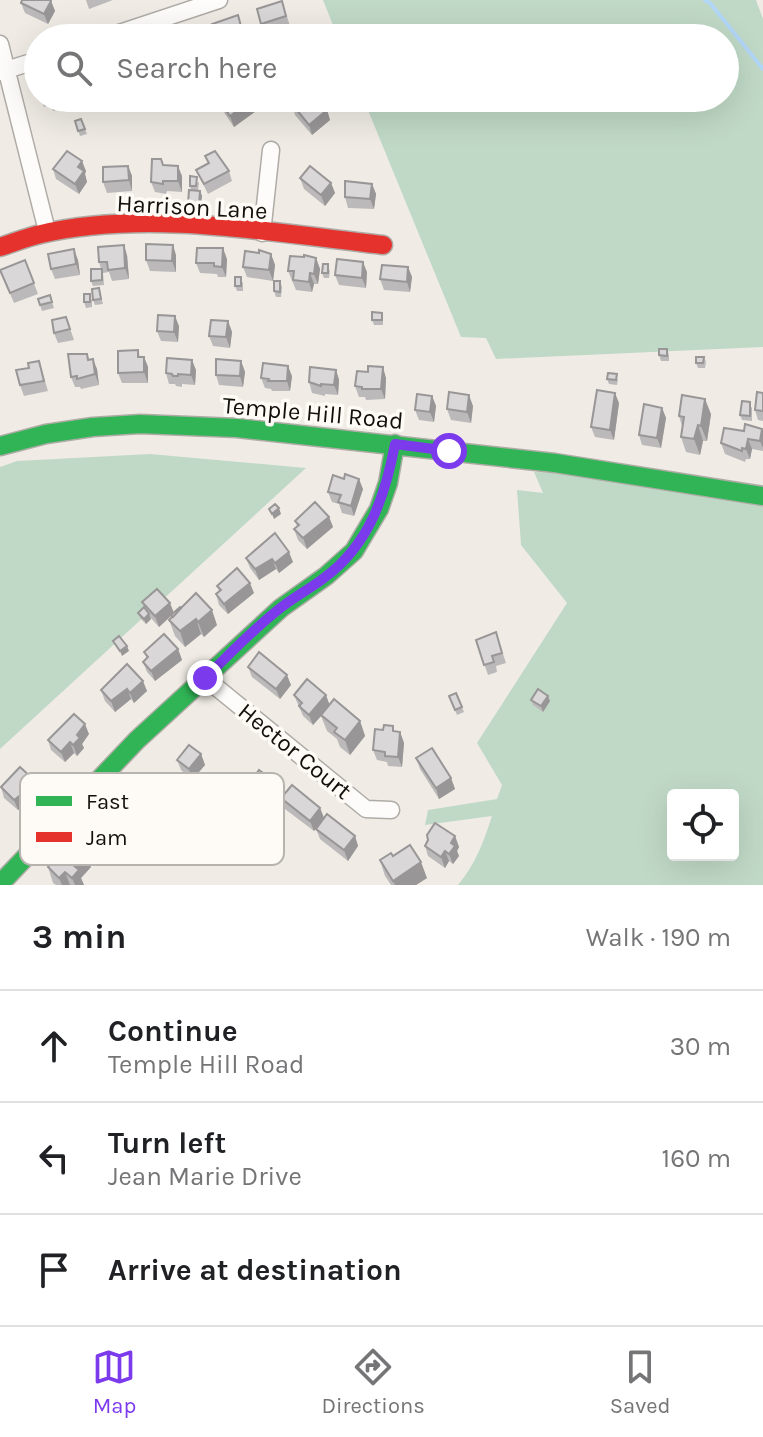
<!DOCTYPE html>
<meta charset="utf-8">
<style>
body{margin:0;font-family:Karla,sans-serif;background:#f6f6f6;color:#202124}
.controls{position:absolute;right:24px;bottom:24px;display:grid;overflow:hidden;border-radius:8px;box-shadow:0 8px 32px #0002}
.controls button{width:72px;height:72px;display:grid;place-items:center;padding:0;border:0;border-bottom:2px solid #e0e0e0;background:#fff;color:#202124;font:40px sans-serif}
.stop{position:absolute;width:24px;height:24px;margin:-18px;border:6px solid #7c3aed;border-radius:50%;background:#fff}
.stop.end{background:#7c3aed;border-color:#fff;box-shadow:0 2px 8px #0008}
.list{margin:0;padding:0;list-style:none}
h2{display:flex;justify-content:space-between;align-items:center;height:104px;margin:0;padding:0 32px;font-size:34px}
h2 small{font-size:26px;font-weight:400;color:#757577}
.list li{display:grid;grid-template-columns:52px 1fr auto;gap:24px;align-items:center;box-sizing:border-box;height:112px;padding:0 32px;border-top:2px solid #e0e0e0}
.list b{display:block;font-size:30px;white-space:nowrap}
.list p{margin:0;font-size:26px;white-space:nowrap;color:#757577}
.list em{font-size:26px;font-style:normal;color:#757577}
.icon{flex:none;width:44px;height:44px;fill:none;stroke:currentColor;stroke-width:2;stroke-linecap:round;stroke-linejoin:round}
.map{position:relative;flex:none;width:763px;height:885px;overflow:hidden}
.search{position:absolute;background:#fff;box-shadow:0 8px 32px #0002;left:24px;right:24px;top:24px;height:88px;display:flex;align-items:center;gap:20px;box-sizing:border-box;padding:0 28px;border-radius:44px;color:#757577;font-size:30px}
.sheet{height:440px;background:#fff}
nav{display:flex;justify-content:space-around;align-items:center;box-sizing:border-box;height:112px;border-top:2px solid #e0e0e0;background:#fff;font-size:22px;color:#757577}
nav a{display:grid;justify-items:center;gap:4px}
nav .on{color:#7c3aed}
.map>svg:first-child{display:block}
.green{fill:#c0d9c6;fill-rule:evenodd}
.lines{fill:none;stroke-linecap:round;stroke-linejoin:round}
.stream{stroke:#b2d6f6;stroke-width:4}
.street-casing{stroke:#afaca7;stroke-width:19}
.fast-casing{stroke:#afaca7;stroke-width:21}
.jam-casing{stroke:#afaca7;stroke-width:21}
.street{stroke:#fdfcfb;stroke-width:16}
.fast{stroke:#30b455;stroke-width:18}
.jam{stroke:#e5322d;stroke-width:18}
.wall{fill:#bbb9b9}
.shaded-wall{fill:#989696}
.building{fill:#d9d7d7;stroke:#989696;stroke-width:2}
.route{stroke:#7c3aed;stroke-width:10}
.labels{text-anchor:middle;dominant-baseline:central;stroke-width:7;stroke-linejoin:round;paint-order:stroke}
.street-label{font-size:24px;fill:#120f0b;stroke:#fefbf6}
.key{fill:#fefbf6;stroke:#b7b4b0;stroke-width:2}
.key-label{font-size:22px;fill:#120f0b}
</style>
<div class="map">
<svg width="763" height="885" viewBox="0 0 763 885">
<rect width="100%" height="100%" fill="#f0ece5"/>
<g class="green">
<path d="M323,0H756L763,19V347L496,359L486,338L461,337L363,98H725V38H338Z"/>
<path d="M150,454L306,468L0,749V467L17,461Z"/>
<path d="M534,472L597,474L763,500V885H458C475,865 484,841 492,816L425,825L428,810L497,799L502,785L477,743L567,603L521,545L517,490L543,493ZM673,795H733V855H673Z"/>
</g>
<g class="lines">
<path class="stream" d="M705,0L710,3L763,69"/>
<defs>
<g id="street">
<path d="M104,38L219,0"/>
<path d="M0,44L47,231"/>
<path d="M0,72L38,60"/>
<path d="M262,233L271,150"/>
<path d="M205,678L366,809L391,810"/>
</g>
<g id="fast">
<path d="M0,446L46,434L93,427L140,424L237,428L555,463L763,496"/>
<path d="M0,884L137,740L281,608L326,576L354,551L379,509L388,483L395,444"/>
</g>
<path id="jam" d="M0,247C13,243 27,237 41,234C149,209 274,233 383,245"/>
</defs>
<use href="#street" class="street-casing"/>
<use href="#fast" class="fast-casing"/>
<use href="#jam" class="jam-casing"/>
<use href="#street" class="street"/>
<use href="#fast" class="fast"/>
<use href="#jam" class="jam"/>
</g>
<g class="wall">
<path d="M86,0H113L89,9Z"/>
<path d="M51,1L55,11L48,24L25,13L21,3Z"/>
<path d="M282,1L290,26L265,34L261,24Z"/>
<path d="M238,15L245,38H217Z"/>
<path d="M41,98H69L60,101L62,108L53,111L51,104L44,107Z"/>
<path d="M252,100L256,111L234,127L225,114L221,103Z"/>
<path d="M292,104L327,110L330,120L312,135L295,115Z"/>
<path d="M81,119L87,134L80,136L75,121Z"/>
<path d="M205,156L229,171L232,181L208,194L196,170L208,164Z"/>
<path d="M164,165L182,176V192L167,191L166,194L155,192L151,182Z"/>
<path d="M128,166L132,176V191L107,193L103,182Z"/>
<path d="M53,169L86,171L85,174L87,182L79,194L56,179Z"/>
<path d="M300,178L331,183L335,193L325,206L304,189Z"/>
<path d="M199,182L198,191H200L202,196L200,210H190L188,204L191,190L190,186Z"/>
<path d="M372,184L376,194L374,209L348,208L345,197Z"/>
<path d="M271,254L275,265L273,281L247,277L243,267Z"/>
<path d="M127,255L129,279L112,281L109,272L103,273L104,285L93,286L91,281L101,269L99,262Z"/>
<path d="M176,255V272L150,271L146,260Z"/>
<path d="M316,258L320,269L318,284H314L312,292L296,290L288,271Z"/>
<path d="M227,259L226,277H218L217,274L200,273L196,263Z"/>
<path d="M25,260L38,294L14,303L0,270Z"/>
<path d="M78,260L80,275L55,279L51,269Z"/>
<path d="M408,267L412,277L410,292L384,290L380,279Z"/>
<path d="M330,270L329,278H324L322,273Z"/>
<path d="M367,272L366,288L339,285L335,275Z"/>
<path d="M280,281L282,287L281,297H276L274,291Z"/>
<path d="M243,282V291H237L235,286Z"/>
<path d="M99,288L103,304L95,305L93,300Z"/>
<path d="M50,295L54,308L42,311L38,299Z"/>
<path d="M92,299V307L86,308L84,302Z"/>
<path d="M66,317L74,340L58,343L54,333Z"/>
<path d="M383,318V325H374L372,320Z"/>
<path d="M228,321L232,332L230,348L213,346L209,336Z"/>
<path d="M179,326L178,342L161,341L157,331Z"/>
<path d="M667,349L669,355V361H661L659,355Z"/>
<path d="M138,350L140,357H144L148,367V383H122L118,373Z"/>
<path d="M87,354L89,359L97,369L99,385L81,389L80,387H75L71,377Z"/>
<path d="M704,357L706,362L705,368H698L696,363Z"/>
<path d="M241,361L245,372L243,387L219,385L216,375Z"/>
<path d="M29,368L42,371L48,391L24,396L20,385Z"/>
<path d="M196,370L195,385L182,384V387L176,386L175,384H169L166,373Z"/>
<path d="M336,370L339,380L338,395L325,394V396L312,393L309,382Z"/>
<path d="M292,376L290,391H272L271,389L265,388L261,378Z"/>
<path d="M386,378L385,399L366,400L365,397H359L355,386Z"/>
<path d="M607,379H618L617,385L609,384Z"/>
<path d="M763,393V421L758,420L755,410Z"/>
<path d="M432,396L436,406L434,422L419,420L415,410Z"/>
<path d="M619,403L614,440L595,437L591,427Z"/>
<path d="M473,406L471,423L451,420L447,409Z"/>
<path d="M752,407V421L742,420L740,415Z"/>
<path d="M662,408L666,418L661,448L642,445L639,435Z"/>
<path d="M711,414L707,441H703L700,455L686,452L681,437L682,426L679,416Z"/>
<path d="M762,429L763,451L752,449L750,459H746L745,462L725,454L721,443L744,431Z"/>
<path d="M363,489L354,516L342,513L339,504L332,502L328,492Z"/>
<path d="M329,517L333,527L307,549L298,540L294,529L297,526L295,521Z"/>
<path d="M246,558L293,562L279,573L276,569L259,580L250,568Z"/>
<path d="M217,586L254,593L228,614L219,605L216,594L219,591Z"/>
<path d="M142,602L174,613L217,625L204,637L201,634L185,647L175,636L169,620L172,617V615L159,627L150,617L151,619L146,624L140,618L138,613L144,607Z"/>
<path d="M496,632L506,663L496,666L497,672L488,675L476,640Z"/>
<path d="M178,649L182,660L155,681L147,672L143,662L147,659L144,652Z"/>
<path d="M127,664L147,691L134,703L131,699L115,712L105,701L101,690Z"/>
<path d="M248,667L291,685L280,699L252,677Z"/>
<path d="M456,693L464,712L457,715L449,696Z"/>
<path d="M294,695H326L329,705L360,721L365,736L350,755L340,747L337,739L327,731L321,716L313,725L303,716Z"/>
<path d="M531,700L550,701L543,712L533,705Z"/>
<path d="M395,731L400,732L404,743L402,767L388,766L387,762L377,760L373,750Z"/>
<path d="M89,734L82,744L84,748L77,756L74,753L65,762L51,750L48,740Z"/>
<path d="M201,754L205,765L192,780L181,770L177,760Z"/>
<path d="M416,758L451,778L455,789L439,799L420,769Z"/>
<path d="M269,777L282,781L285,792L270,812L265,808L262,812L253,805L247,787Z"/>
<path d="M33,779L37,789L30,797L31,801L18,810L4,798L1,787Z"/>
<path d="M139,787L163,793L168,808L143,839L129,827L123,812L127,808L125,803L141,792Z"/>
<path d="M281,798L320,808L324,818L355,836L358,846L348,861L320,839L316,829L317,827L314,831L285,809Z"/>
<path d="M455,836L459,847L457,851L459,856L453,864L449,861L445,868L428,856L425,846Z"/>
<path d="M54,853L91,867L81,878L84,885H56L53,883L48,867L56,858Z"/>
<path d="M393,856L427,878L416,885H391L385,876L380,860Z"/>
</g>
<g class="shaded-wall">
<path d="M51,1L55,11L48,24L44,14Z"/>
<path d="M252,100L256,111L234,127L230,116Z"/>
<path d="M327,110L330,120L312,135L309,125Z"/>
<path d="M82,161L86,171L85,174L87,182L79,194L75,184L78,167Z"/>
<path d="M128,166L132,176V191L129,180Z"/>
<path d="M178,166L182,176V192L178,181Z"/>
<path d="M331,183L335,193L325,206L321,195Z"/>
<path d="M372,184L376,194L374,209L370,199Z"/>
<path d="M200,191L202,196L200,210L199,205Z"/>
<path d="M124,245L127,255L129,279L125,268Z"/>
<path d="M173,245L176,255V272L172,261Z"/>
<path d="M223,248L227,259L226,277L222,267Z"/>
<path d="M74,249L78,260L80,275L76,264Z"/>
<path d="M271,254L275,265L273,281L269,270Z"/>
<path d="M316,258L320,269L318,284L314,274Z"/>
<path d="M363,262L367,272L366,288L362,278Z"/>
<path d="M408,267L412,277L410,292L407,282Z"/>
<path d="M310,273L314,284L312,292L309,282Z"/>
<path d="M175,316L179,326L178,342L174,332Z"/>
<path d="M228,321L232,332L230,348L226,337Z"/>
<path d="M144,357L148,367V383L144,372Z"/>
<path d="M93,359L97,369L99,385L95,374Z"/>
<path d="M192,360L196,370L195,385L191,375Z"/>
<path d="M241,361L245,372L243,387L240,376Z"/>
<path d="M288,366L292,376L290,391L287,381Z"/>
<path d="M383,367L386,378L385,399L381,389Z"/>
<path d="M336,370L339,380L338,395L334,385Z"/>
<path d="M615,393L619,403L614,440L610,430Z"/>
<path d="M469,395L473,406L471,423L467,412Z"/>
<path d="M432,396L436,406L434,422L430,412Z"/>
<path d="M705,399L711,414L707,441L701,426Z"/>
<path d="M662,408L666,418L661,448L657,438Z"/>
<path d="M698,425L703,441L700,455L694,439Z"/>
<path d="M762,429L763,431V448L760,441Z"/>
<path d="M748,439L752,449L750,459L746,449Z"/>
<path d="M359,479L363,489L354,516L351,506Z"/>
<path d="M279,508L281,514L274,519L272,514Z"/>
<path d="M329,517L333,527L307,549L303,538Z"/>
<path d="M289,552L293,562L279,573L275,563Z"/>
<path d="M272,559L276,569L259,580L255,569Z"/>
<path d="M250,583L254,593L228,614L224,604Z"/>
<path d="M170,603L174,613L159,627L155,616Z"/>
<path d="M212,610L217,625L204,637L198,622Z"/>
<path d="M149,614L151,619L146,624L144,619Z"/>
<path d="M196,619L201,634L185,647L180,631Z"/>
<path d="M127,646L129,651L122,656L120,651Z"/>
<path d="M178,649L182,660L155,681L151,671Z"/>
<path d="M287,675L291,685L280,699L276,689Z"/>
<path d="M143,681L147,691L134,703L130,693Z"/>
<path d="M127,689L131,699L115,712L111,701Z"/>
<path d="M326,695L330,706L313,725L309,715Z"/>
<path d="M548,696L550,701L543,712L541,706Z"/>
<path d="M360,721L365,736L350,755L345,740Z"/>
<path d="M85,724L89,734L82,744L84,748L77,756L73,745L77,735Z"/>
<path d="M400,732L404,743L402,767L398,757Z"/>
<path d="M70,742L74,753L65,762L61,752Z"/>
<path d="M201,754L205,765L192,780L189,769Z"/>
<path d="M451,778L455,789L439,799L436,788Z"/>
<path d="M33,779L37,789L30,797L31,801L18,810L14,800Z"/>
<path d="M282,781L285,792L270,812L266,802Z"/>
<path d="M163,793L168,808L143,839L137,824Z"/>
<path d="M261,798L265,808L262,812L258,801Z"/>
<path d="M320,808L324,818L314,831L310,821Z"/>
<path d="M355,836L358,846L348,861L344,850Z"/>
<path d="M455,836L459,847L457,851L459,856L453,864L449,854L451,843Z"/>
<path d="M445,851L449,861L445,868L441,857Z"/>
<path d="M86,852L91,867L81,878L84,885H75L72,878L73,865Z"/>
<path d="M421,862L427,878L416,885H395L393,881Z"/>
<path d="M65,872L70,885H62L59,878Z"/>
</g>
<g class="building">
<path d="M22,0H50L51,1L44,14L21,3Z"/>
<path d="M282,1L286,16L261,24L257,9Z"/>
<path d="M238,15L242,30L217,38L212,24Z"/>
<path d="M192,30L195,38H169Z"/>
<path d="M229,98H251L252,100L230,116L221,103Z"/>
<path d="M299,98H317L327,110L309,125L292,104Z"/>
<path d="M81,119L85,129L78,131L75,121Z"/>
<path d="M67,151L82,161L78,167L84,171L75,184L53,169Z"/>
<path d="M215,151L229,171L204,184L196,170L209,163L205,156Z"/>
<path d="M152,159H161L163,165L178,166V181H163V184L151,182Z"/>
<path d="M128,166L129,180L103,182V167Z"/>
<path d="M310,166L331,183L321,195L300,178Z"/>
<path d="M190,176L197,177L196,186H190Z"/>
<path d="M345,181L372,184L370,199L345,197Z"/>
<path d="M189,190L200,191L199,205L188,204Z"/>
<path d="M146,244L173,245L172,261L146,260Z"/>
<path d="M124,245L125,268L108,270L107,262H99L98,247Z"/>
<path d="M197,248H223L222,267L214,266V263H196Z"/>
<path d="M74,249L76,264L51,269L48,254Z"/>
<path d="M259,250L271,254L269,270L243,267L245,251L259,253Z"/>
<path d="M304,255L316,258L314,274L310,273L309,282L293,280L294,271H288L290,256L304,257Z"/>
<path d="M337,259L363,262L362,278L335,275Z"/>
<path d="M25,260L34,283L10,293L0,270Z"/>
<path d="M323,264H328V273H322Z"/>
<path d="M382,265L408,267L407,282L380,279Z"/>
<path d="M91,269H102V280L91,281Z"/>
<rect x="235" y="277" width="6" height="9"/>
<path d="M274,281H280V292L274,291Z"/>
<path d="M99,288L101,299L93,300L92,289Z"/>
<rect x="84" y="294" width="6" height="8"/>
<path d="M50,295L52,302L40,305L38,299Z"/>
<path d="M372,312L382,313V320H372Z"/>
<path d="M158,315L175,316L174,332L157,331Z"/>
<path d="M66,317L70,329L54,333L52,320Z"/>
<path d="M211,320L228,321L226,337L209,336Z"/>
<path d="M659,349H667V356L659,355Z"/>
<path d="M138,350V357H144V372L118,373V351Z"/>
<path d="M68,354H87L88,360L93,359L95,374L77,379V376L71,377Z"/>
<path d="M696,357H704L703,363H696Z"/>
<path d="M167,358L192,360L191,375L178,374V376H173L172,374L166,373Z"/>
<path d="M216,359L241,361L240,376L216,375Z"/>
<path d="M39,361L44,381L20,385L16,370L29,368L28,363Z"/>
<path d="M263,363L288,366L287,381H268L269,379L261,378Z"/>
<path d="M368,366L383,367L381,389H362V387L355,386L357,371L368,372Z"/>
<path d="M310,367L336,370L334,385L321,384V386L309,382Z"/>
<path d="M608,373L617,374L616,380L607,379Z"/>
<path d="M597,390L615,393L610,430L591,427Z"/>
<path d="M449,392L469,395L467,412L447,409Z"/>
<path d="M757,392L763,393V411L755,410Z"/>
<path d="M417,394L432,396L430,412L415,410Z"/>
<path d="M682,395L705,399L701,426L698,425L694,439L681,437L684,417L679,416Z"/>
<path d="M742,401L750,402V416L740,415Z"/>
<path d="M644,404L662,408L657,438L639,435Z"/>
<path d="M745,424L762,429L760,441L748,439L746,449L742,448V451L721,443L724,428L744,431Z"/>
<path d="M345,474L359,479L351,506L338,502L341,495L328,492L333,475L344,479Z"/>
<path d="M315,502L329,517L303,538L294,529L299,525L295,521Z"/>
<path d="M275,504L279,508L272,514L269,509Z"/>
<path d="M275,533L289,552L275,563L272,559L255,569L246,558Z"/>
<path d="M237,568L250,583L224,604L216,594L221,590L217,586Z"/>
<path d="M157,589L170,603L155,616L142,602Z"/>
<path d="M196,593L212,610L198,622L196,619L180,631L169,620Z"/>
<path d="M144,607L149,614L144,619L138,613Z"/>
<path d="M180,607L181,608L173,617L171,615Z"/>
<path d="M496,632L502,653L492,656L494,662L484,665L476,640Z"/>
<path d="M164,634L178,649L151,671L143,662L148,657L144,652Z"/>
<path d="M119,636L127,646L120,651L113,641Z"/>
<path d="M259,652L287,675L276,689L248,667Z"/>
<path d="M127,664L143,681L130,693L127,689L111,701L101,690Z"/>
<path d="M307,679L326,695L309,715L299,706L302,703L294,695Z"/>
<path d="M538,689L548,696L541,706L531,700Z"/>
<path d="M456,693L462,707L455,710L449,696Z"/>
<path d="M334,699L360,721L345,740L334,732L337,728L321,715Z"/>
<path d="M74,714L85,724L77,735L80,738L73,745L70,742L61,752L48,740Z"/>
<path d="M384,725L393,726V731L400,732L398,757L385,756V752L373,750L375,729L383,730Z"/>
<path d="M189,745L201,754L189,769L177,760Z"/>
<path d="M432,748L451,778L436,788L416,758Z"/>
<path d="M20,767L33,779L25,788L27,790L14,800L1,787Z"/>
<path d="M259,770L269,777L272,774L282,781L266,802L261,798L258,801L250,795L252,791L247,787Z"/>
<path d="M292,785L320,808L310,821L281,798Z"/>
<path d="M327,814L355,836L344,850L316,829Z"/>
<path d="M435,823L455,836L451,843L455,846L449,854L445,851L441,857L425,846L428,840L427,835Z"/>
<path d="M73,840L86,852L73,865L79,870L72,878L65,872L59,878L48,867L57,856L54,853L61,846L64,848Z"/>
<path d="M410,845L421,862L393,881L380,860L391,853L393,856Z"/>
</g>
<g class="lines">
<path class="route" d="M205,678C230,654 255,627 283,606C296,596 311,588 324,578C369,545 385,497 395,444L449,451"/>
</g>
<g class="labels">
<g class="street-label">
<text transform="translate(192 207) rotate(3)">Harrison Lane</text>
<text transform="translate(313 413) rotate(5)">Temple Hill Road</text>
<text transform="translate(295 751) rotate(39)">Hector Court</text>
</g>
</g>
<rect x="20" y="773" width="264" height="92" rx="12" class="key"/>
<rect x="36" y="796" width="36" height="10" fill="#30b455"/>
<rect x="36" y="832" width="36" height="10" fill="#e5322d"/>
<g class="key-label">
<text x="86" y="809">Fast</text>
<text x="86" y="845">Jam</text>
</g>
</svg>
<div class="controls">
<button><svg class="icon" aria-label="locate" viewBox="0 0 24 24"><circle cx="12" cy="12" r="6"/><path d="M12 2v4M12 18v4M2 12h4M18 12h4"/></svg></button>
</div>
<div class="stop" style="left:449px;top:451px"></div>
<div class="stop end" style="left:205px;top:678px"></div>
<div class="search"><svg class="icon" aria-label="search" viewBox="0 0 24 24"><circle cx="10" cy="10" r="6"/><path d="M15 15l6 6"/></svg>Search here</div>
</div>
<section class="sheet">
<h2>3 min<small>Walk · 190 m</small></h2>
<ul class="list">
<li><svg class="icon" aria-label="ahead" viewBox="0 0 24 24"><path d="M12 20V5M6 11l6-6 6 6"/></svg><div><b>Continue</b><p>Temple Hill Road</p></div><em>30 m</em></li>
<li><svg class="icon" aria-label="left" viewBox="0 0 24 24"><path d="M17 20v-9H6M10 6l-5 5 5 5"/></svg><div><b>Turn left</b><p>Jean Marie Drive</p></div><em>160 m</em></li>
<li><svg class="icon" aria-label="arrive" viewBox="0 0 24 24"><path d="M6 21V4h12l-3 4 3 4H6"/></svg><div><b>Arrive at destination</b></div></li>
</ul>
</section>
<nav>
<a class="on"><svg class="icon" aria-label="map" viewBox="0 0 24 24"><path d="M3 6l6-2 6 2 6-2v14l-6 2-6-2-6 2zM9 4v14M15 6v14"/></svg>Map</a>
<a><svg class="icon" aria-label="directions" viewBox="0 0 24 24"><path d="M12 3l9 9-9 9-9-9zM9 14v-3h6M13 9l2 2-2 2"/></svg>Directions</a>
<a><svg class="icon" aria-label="saved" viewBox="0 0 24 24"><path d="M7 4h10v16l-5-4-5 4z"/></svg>Saved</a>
</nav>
